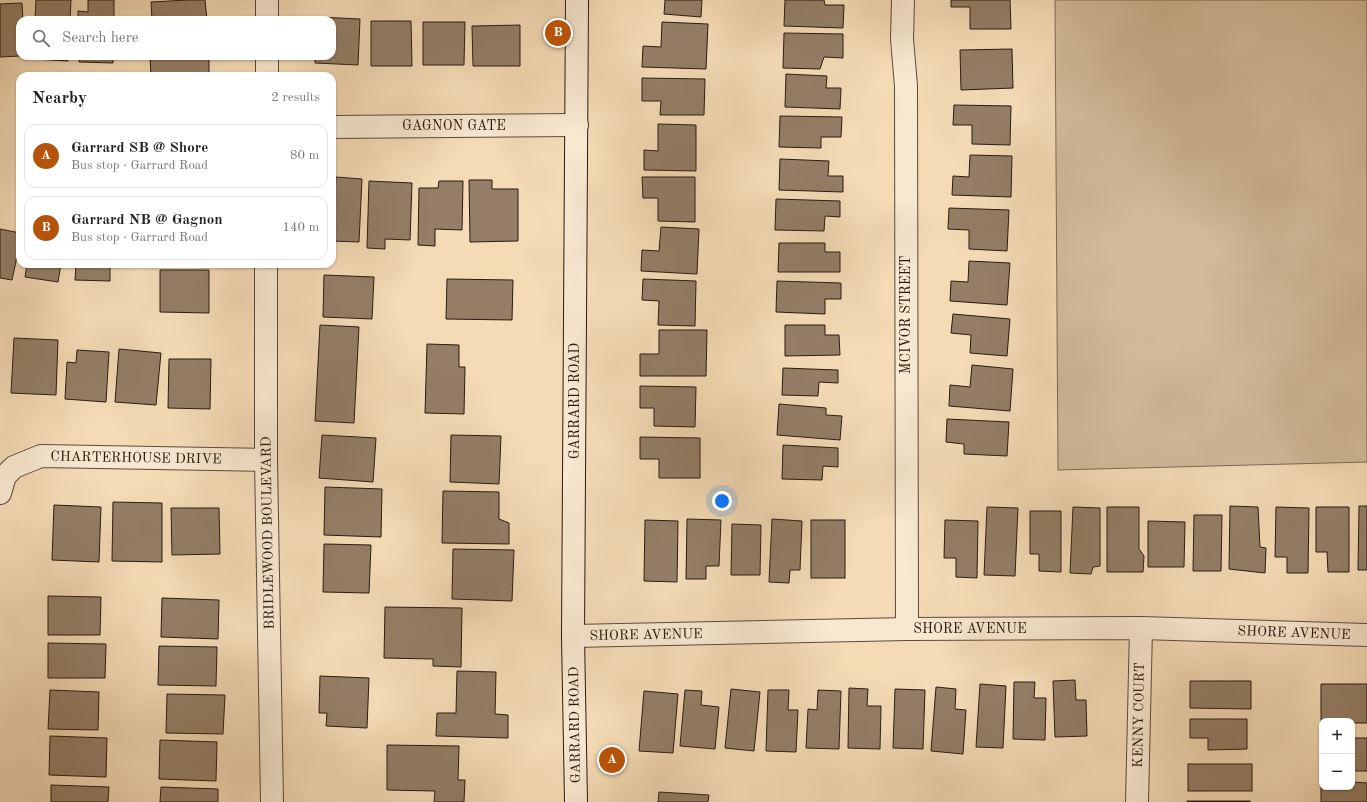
<!DOCTYPE html>
<meta charset="utf-8">
<style>
body{margin:0;font-family:"Old Standard TT",serif;background:#f6f6f6;color:#222}
.controls{position:absolute;right:12px;bottom:12px;display:grid;overflow:hidden;border-radius:8px;box-shadow:0 1px 3px #0004}
.controls button{width:36px;height:36px;display:grid;place-items:center;padding:0;border:0;border-bottom:1px solid #e0e0e0;background:#fff;color:#222;font:20px sans-serif}
.you{position:absolute;left:722px;top:501px;width:14px;height:14px;margin:-10px;border:3px solid #fff;border-radius:50%;background:#1a73e8;box-shadow:0 0 0 6px #1a73e833}
.badge{display:grid;place-items:center;width:26px;height:26px;border-radius:50%;background:#b45309;color:#fff;font-size:13px;font-weight:700}
.pin{position:absolute;translate:-50% -50%;border:2px solid #fff;box-shadow:0 1px 4px #0006}
.list{margin:0;padding:0;list-style:none}
h2{display:flex;justify-content:space-between;align-items:center;height:52px;margin:0;padding:0 16px;font-size:17px}
h2 small{font-size:13px;font-weight:400;color:#767676}
.list li{display:grid;grid-template-columns:26px 1fr auto;gap:12px;align-items:center;box-sizing:border-box;height:64px;margin:0 8px 8px;padding:0 8px;border:1px solid #e0e0e0;border-radius:12px}
.list b{display:block;font-size:15px;white-space:nowrap}
.list p{margin:0;font-size:13px;white-space:nowrap;color:#767676}
.list em{font-size:13px;font-style:normal;color:#767676}
.icon{flex:none;width:22px;height:22px;fill:none;stroke:currentColor;stroke-width:2;stroke-linecap:round;stroke-linejoin:round}
.map{position:relative;flex:none;width:1367px;height:802px;overflow:hidden}
.search{position:absolute;background:#fff;box-shadow:0 1px 3px #0004;left:16px;top:16px;width:320px;height:44px;display:flex;align-items:center;gap:10px;box-sizing:border-box;padding:0 14px;border-radius:12px;color:#767676;font-size:15px}
.panel{position:absolute;background:#fff;box-shadow:0 1px 3px #0004;left:16px;top:72px;width:320px;height:196px;border-radius:12px}
.map>svg:first-child{display:block}
.green{fill:#d2ba9a;stroke:#7e6a55}
.building{fill:#947e66;stroke:#2b1a10}
.lines{fill:none;stroke-linecap:round;stroke-linejoin:round}
.street-casing{stroke:#5d4a3a;stroke-width:24}
.secondary-casing{stroke:#2b1a10;stroke-width:24}
.street{stroke:#f8e8d0;stroke-width:22}
.secondary{stroke:#f8e8d0;stroke-width:22}
.labels{text-anchor:middle;dominant-baseline:central;stroke-width:4;stroke-linejoin:round;paint-order:stroke}
.street-label{font-size:14px;fill:#2b1a10;stroke:#f8e8d0}
</style>
<div class="map">
<svg width="1367" height="802" viewBox="0 0 1367 802">
<rect width="100%" height="100%" fill="#f4dbb6"/>
<filter id="stains"><feTurbulence type="fractalNoise" baseFrequency=".005" numOctaves="4"/><feColorMatrix values="0 0 0 0 .2 0 0 0 0 .09 0 0 0 0 .02 0 0 0 .5 -.17"/></filter>
<radialGradient id="worn" r=".72"><stop offset=".6" stop-color="#630" stop-opacity="0"/><stop offset="1" stop-color="#630" stop-opacity=".3"/></radialGradient>
<path class="green" d="M1055,0H1367V462L1058,470Z"/>
<g class="building">
<path d="M36,0H71L70,20H35Z"/>
<path d="M88,0H114V20H78V11L88,12Z"/>
<path d="M187,0H205L207,20H152L151,2Z"/>
<path d="M665,0H702L701,17L664,14Z"/>
<path d="M785,0H824L825,5H844L843,28L784,26Z"/>
<path d="M951,0H1010L1011,29H970V7H951Z"/>
<path d="M22,3L23,20H20V56L0,57V4Z"/>
<path d="M317,17L360,19L358,65L315,63V56H332V20H317Z"/>
<path d="M371,21H411L412,66H371Z"/>
<path d="M423,22H465L464,65H423Z"/>
<path d="M662,22L708,24L706,69L642,67L643,46L661,47Z"/>
<path d="M520,25V66H473L472,26Z"/>
<path d="M784,33L843,34V58L824,57L820,69L783,68Z"/>
<path d="M1012,49L1013,88L961,90L960,50Z"/>
<path d="M33,56H68V61L33,59Z"/>
<path d="M79,56H113V63L79,62Z"/>
<path d="M150,56H209V75L151,76Z"/>
<path d="M786,74L827,76L826,88H841L840,109L785,107Z"/>
<path d="M642,78L705,79L704,115H660L661,101H642Z"/>
<path d="M954,105L1011,106L1010,145L972,144V125H953Z"/>
<path d="M780,116L842,117L841,137H821V148L779,147Z"/>
<path d="M658,124L696,125V171L644,170V150L658,151Z"/>
<path d="M970,155L1012,156L1011,197L952,195L953,176L969,177Z"/>
<path d="M780,159L829,161L828,176H843V192L779,190Z"/>
<path d="M336,177L362,179L359,242L332,241V190H335Z"/>
<path d="M642,177H695V222L658,221V198H643Z"/>
<path d="M469,180H492V189H518V241L470,242Z"/>
<path d="M369,181L412,183L410,240L385,239V249L367,248Z"/>
<path d="M439,181H463L462,230L435,229V246L418,245L419,188H438Z"/>
<path d="M776,199L840,201V217L825,216L824,231L775,230Z"/>
<path d="M949,208L1009,210L1007,251L969,249V230L948,229Z"/>
<path d="M661,227L699,229L697,274L641,271L642,250L659,251Z"/>
<path d="M0,229L20,233V243L12,280L0,278Z"/>
<path d="M779,243H825V252H840V272H778Z"/>
<path d="M969,261L1010,263L1007,305L950,301L951,281L968,282Z"/>
<path d="M27,264H61L58,282L25,277Z"/>
<path d="M76,264H110V281L75,280Z"/>
<path d="M160,270H209V313L160,312Z"/>
<path d="M324,275L374,277L372,319L323,317Z"/>
<path d="M447,279L513,280L512,320L446,319Z"/>
<path d="M643,279L696,281L695,326L658,325L659,301L642,300Z"/>
<path d="M777,281L841,283V299H825V314L776,312Z"/>
<path d="M953,314L1010,319L1007,356L970,353L971,335L951,333Z"/>
<path d="M320,325L359,327L354,423L315,421Z"/>
<path d="M785,325H825V335H839L840,355L785,356Z"/>
<path d="M659,330H707L706,376H640V354H659Z"/>
<path d="M14,338L58,340L56,395L11,393Z"/>
<path d="M427,344L459,345V367H465L464,414L425,413Z"/>
<path d="M119,349L161,353L156,405L115,402Z"/>
<path d="M77,350L109,352L106,402L65,399L67,362L76,363Z"/>
<path d="M169,359H211L210,409L168,408Z"/>
<path d="M972,365L1013,369L1010,411L949,406L950,385L970,387Z"/>
<path d="M783,368L838,370V383L819,382L818,396L782,395Z"/>
<path d="M640,386L696,387L695,427L654,426V408H640Z"/>
<path d="M779,404L826,408V415L842,416L840,440L777,435Z"/>
<path d="M947,419L1009,422L1007,456L964,454V444L946,442Z"/>
<path d="M322,435L376,438L373,482L319,478Z"/>
<path d="M451,435L501,436L499,484L450,482Z"/>
<path d="M640,437L700,438V478H659V459H640Z"/>
<path d="M783,445L838,448V467L823,466L822,480L782,479Z"/>
<path d="M325,487L382,489L381,537L324,535Z"/>
<path d="M443,491L499,492V519L509,523V544L442,543Z"/>
<path d="M113,502L162,503V562L112,561Z"/>
<path d="M54,505L101,507L99,562L52,560Z"/>
<path d="M1230,506L1258,507L1260,547L1266,548L1265,573L1229,569Z"/>
<path d="M1359,506H1367V570H1358Z"/>
<path d="M987,507L1018,508L1015,576L984,575Z"/>
<path d="M1073,507L1100,508V566L1093,567L1091,574L1070,573Z"/>
<path d="M1107,507H1139V549L1144,556L1143,572H1107Z"/>
<path d="M1276,507L1309,508L1308,573H1287V557H1275Z"/>
<path d="M1316,507H1349V572H1328L1327,552H1316Z"/>
<path d="M171,508H219L220,554L172,555Z"/>
<path d="M1030,511H1061V572L1039,571V554H1030Z"/>
<path d="M1194,515H1222L1221,571H1193Z"/>
<path d="M687,519L721,520L719,566H706V579H686Z"/>
<path d="M772,519L802,521L800,570H790L789,583L769,582Z"/>
<path d="M645,520L678,521L677,582L644,581Z"/>
<rect x="811" y="520" width="34" height="58"/>
<path d="M945,520L978,521L977,578L956,577V558H944Z"/>
<path d="M1148,521L1185,522L1184,567H1148Z"/>
<path d="M732,524L761,525L760,575H731Z"/>
<path d="M324,544L371,545L369,593L323,592Z"/>
<path d="M453,549L514,550L512,601L452,599Z"/>
<path d="M48,596L101,597L100,635H48Z"/>
<path d="M162,598L219,600L218,639L161,637Z"/>
<path d="M385,607L462,608L461,667L433,666V659L384,658Z"/>
<path d="M48,643L106,644L105,678H48Z"/>
<path d="M159,646L217,647L216,686L158,685Z"/>
<path d="M457,671L496,672L495,714L508,715V738L436,736L437,713H456Z"/>
<path d="M320,676L369,678L367,728L326,726L327,713H319Z"/>
<path d="M1075,680L1076,700H1086L1087,736L1055,737L1053,681Z"/>
<path d="M1190,681H1251V709L1190,708Z"/>
<path d="M1014,682H1035L1034,698H1046L1045,740L1013,739Z"/>
<path d="M980,684L1006,686L1003,748L976,747Z"/>
<path d="M1321,684H1367V723H1352V721H1322L1321,722Z"/>
<path d="M936,687L956,689L955,709L966,710L963,754L931,751Z"/>
<path d="M849,688L868,689L867,706H881L880,749L848,748Z"/>
<path d="M731,689L760,692L754,751L725,748Z"/>
<path d="M895,689L925,690L923,749L893,748Z"/>
<path d="M50,690L99,692L98,730L48,729Z"/>
<path d="M685,690L702,691L701,705L719,707L715,749L680,746Z"/>
<path d="M768,690H789L788,710H798L796,752L766,751Z"/>
<path d="M818,690L841,691L839,749L806,748L808,709L817,710Z"/>
<path d="M644,691L678,694L673,753L639,751Z"/>
<path d="M167,694L225,695L223,734L166,733Z"/>
<path d="M1190,719H1247V749L1208,750V738H1190Z"/>
<path d="M50,736L107,738L106,777L49,775Z"/>
<rect x="1352" y="738" width="15" height="33"/>
<path d="M160,740L217,742L216,781L159,779Z"/>
<path d="M387,745L459,746L458,780H465L464,802H434L435,791L387,790Z"/>
<rect x="1188" y="764" width="64" height="27"/>
<path d="M1321,782L1322,787H1352V782L1367,783V802H1321Z"/>
<path d="M51,785L109,787L108,802H51Z"/>
<path d="M161,787L218,789V802H160Z"/>
<path d="M659,792L709,795L708,802H658Z"/>
<rect x="1187" y="801" width="63" height="1"/>
</g>
<g class="lines">
<defs>
<g id="street">
<path d="M267,0V20"/>
<path d="M903,0L902,39L906,86L907,629"/>
<path d="M267,56V76"/>
<path d="M332,127L577,125"/>
<path d="M266,264V460L272,802"/>
<path d="M0,493L5,476L14,467L41,456L266,460"/>
<path d="M573,636L907,629L1141,628L1367,635"/>
<path d="M1137,802L1141,628"/>
</g>
<path id="secondary" d="M576,802L573,636L577,0"/>
</defs>
<use href="#street" class="street-casing"/>
<use href="#secondary" class="secondary-casing"/>
<use href="#street" class="street"/>
<use href="#secondary" class="secondary"/>
</g>
<g class="labels">
<g class="street-label">
<text x="454" y="126">GAGNON GATE</text>
<text transform="translate(906 315) rotate(-90)">MCIVOR STREET</text>
<text transform="translate(575 401) rotate(-90)">GARRARD ROAD</text>
<text transform="translate(136 458) rotate(1)">CHARTERHOUSE DRIVE</text>
<text transform="translate(268 533) rotate(-91)">BRIDLEWOOD BOULEVARD</text>
<text x="970" y="629">SHORE AVENUE</text>
<text transform="translate(1294 633) rotate(2)">SHORE AVENUE</text>
<text transform="translate(646 635) rotate(-1)">SHORE AVENUE</text>
<text transform="translate(1139 715) rotate(-89)">KENNY COURT</text>
<text transform="translate(575 725) rotate(-91)">GARRARD ROAD</text>
</g>
</g>
<rect width="100%" height="100%" filter="url(#stains)"/>
<rect width="100%" height="100%" fill="url(#worn)"/>
</svg>
<div class="controls">
<button>+</button>
<button>−</button>
</div>
<div class="you"></div>
<div class="pin badge" style="left:612px;top:760px">A</div>
<div class="pin badge" style="left:558px;top:33px">B</div>
<div class="search"><svg class="icon" aria-label="search" viewBox="0 0 24 24"><circle cx="10" cy="10" r="6"/><path d="M15 15l6 6"/></svg>Search here</div>
<section class="panel">
<h2>Nearby<small>2 results</small></h2>
<ul class="list">
<li><span class="badge">A</span><div><b>Garrard SB @ Shore</b><p>Bus stop · Garrard Road</p></div><em>80 m</em></li>
<li><span class="badge">B</span><div><b>Garrard NB @ Gagnon</b><p>Bus stop · Garrard Road</p></div><em>140 m</em></li>
</ul>
</section>
</div>
